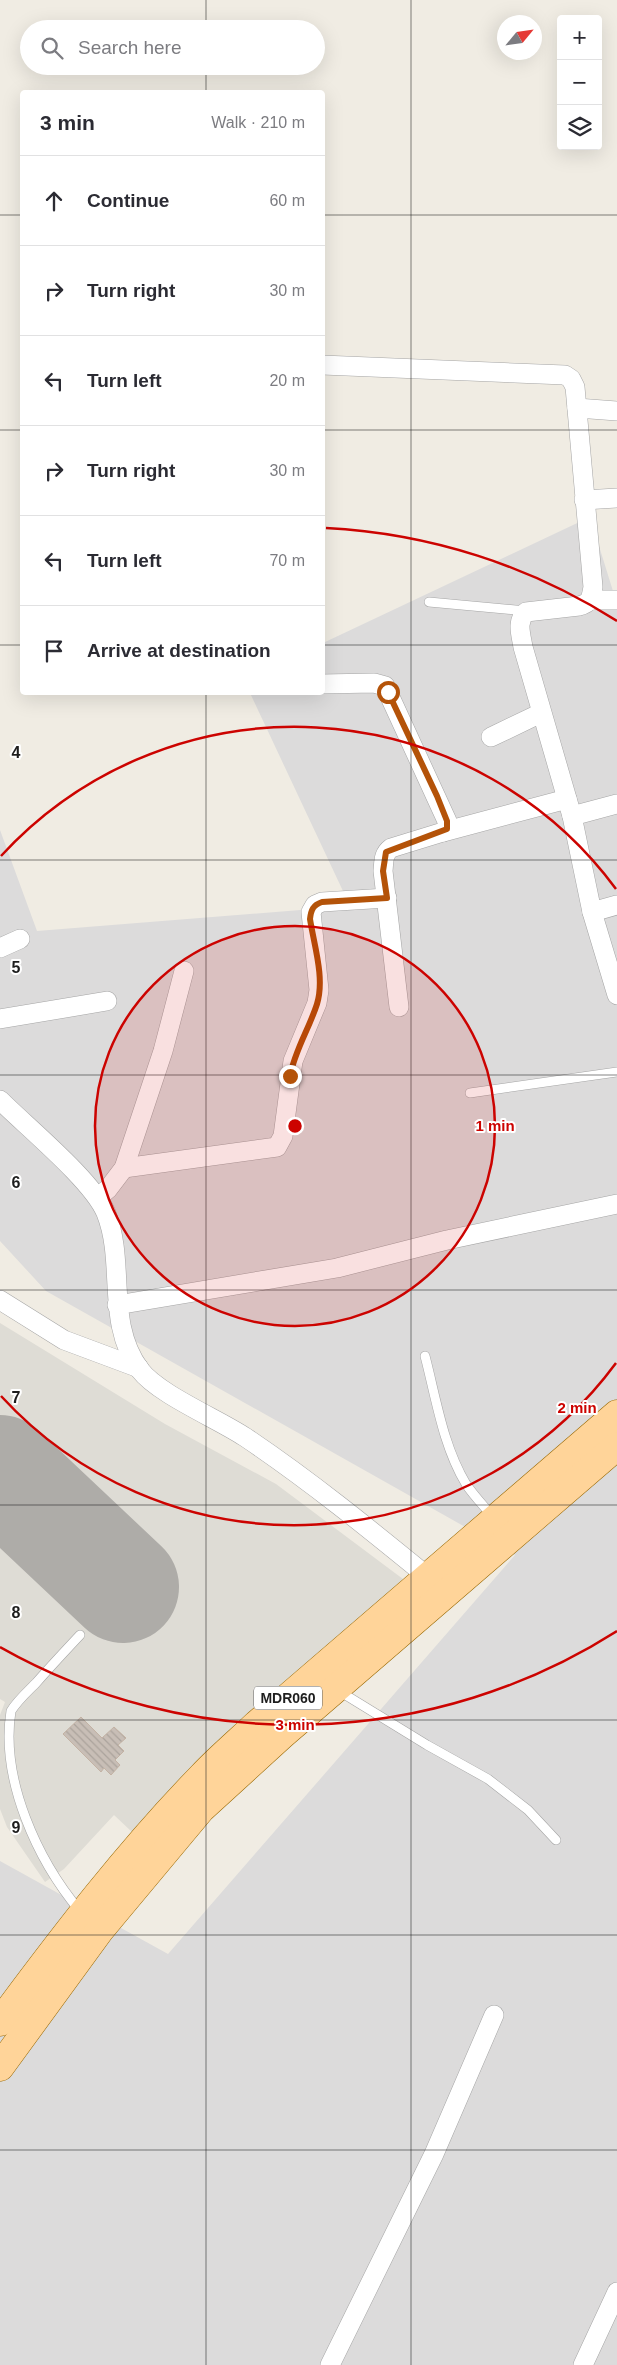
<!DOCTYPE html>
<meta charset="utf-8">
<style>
body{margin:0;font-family:Helvetica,sans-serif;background:#f2f2f3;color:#2b2b33}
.controls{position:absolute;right:15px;top:15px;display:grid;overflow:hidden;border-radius:5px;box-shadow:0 5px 20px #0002}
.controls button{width:45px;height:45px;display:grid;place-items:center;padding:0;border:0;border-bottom:1px solid #e1e1e2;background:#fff;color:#2b2b33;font:25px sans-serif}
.compass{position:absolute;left:497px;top:15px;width:45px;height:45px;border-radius:50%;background:#fff;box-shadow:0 5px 20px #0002;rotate:61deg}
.stop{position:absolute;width:15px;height:15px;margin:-11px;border:4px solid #b45309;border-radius:50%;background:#fff}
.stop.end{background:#b45309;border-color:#fff;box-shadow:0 1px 5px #0008}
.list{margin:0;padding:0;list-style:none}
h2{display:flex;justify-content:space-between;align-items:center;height:65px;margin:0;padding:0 20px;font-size:21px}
h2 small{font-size:16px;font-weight:400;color:#7c7c81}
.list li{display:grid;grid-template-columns:32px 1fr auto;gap:15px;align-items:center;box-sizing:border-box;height:90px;padding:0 20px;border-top:1px solid #e1e1e2}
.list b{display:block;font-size:19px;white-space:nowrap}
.list em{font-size:16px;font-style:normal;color:#7c7c81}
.icon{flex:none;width:28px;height:28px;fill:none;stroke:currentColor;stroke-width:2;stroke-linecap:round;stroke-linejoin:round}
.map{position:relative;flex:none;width:617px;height:2365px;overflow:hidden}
.search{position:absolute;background:#fff;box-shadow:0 5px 20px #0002;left:20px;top:20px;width:305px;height:55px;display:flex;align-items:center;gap:12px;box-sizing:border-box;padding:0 18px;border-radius:28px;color:#7c7c81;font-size:19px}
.panel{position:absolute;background:#fff;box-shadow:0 5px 20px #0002;left:20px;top:90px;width:305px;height:605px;border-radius:5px}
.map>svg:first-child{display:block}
.residential{fill:#dcdbdb}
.airport{fill:#dedcd5}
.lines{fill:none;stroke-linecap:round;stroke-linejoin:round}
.runway{stroke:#aeaca8;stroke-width:112}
.building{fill:url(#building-back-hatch);stroke:#c3b2a4}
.lane-casing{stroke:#a5a5a5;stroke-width:10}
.street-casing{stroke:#a5a5a5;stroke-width:20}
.primary-casing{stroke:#986800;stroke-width:29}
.lane{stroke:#fff;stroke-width:9}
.street{stroke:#fff;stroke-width:19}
.primary{stroke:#ffd499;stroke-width:28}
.route{stroke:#b45309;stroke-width:6}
.grid{fill:none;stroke:#1e1e1e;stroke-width:1;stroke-opacity:0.55}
.ring{fill:none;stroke:#cc0300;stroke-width:2.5}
.labels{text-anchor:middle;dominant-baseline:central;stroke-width:4;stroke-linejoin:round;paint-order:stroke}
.shield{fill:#fff;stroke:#626262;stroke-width:1}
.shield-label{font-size:14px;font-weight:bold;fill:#1e1e1e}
.grid-label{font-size:16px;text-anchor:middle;font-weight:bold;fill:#1e1e1e;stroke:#fff;stroke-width:4;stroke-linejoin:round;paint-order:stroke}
.centre{fill:#cc0300;stroke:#fff;stroke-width:2.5}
.ring-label{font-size:15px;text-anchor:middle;font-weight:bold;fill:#cc0300;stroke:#fff;stroke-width:4;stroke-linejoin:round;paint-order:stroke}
</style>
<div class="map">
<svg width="617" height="2365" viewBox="0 0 617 2365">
<defs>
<pattern id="building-back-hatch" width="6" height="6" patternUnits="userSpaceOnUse" patternTransform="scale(1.25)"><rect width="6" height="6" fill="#c8beb6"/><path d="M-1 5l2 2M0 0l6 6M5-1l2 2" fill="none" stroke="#aba39c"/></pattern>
</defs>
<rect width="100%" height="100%" fill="#f0ece3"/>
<path class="residential" d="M590,517L617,604V2365H0V1861L168,1954L515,1555L46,1291L0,1241V830L37,931L350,906L250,693L322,692L323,643Z"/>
<path class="airport" d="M0,1323L165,1424L276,1484L403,1579L176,1783L132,1832L114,1815L64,1869L45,1882L7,1827L0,1809V1715L5,1702L0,1699Z"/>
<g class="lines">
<path class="runway" d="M0,1471L123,1587"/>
</g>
<path class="building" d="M81,1717L102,1738L114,1727L126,1738L118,1745L124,1751L115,1760L120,1765L111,1775L104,1768L101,1772L63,1734Z"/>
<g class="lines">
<defs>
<g id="lane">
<path d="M429,602L526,611"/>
<path d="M470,1093L617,1072"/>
<path d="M425,1356C436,1398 443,1446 466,1484C473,1495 484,1506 493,1517"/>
<path d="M80,1635C65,1651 50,1667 36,1683C27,1692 17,1701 11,1711C0,1780 38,1861 80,1911"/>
<path d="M339,1691L427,1745L488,1779L528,1810L556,1840"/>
</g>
<g id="street">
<path d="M322,365L565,375L571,379L575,387L593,587C591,598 591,603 579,606L526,612C516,622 521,634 523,647L572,816L592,912L617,995"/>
<path d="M577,408L617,411"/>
<path d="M584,500L617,498"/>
<path d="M591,600H617"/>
<path d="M322,684L374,683L385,686L447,821V829L443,832L391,848C383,854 384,861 383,871L399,1007"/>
<path d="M491,737L541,713"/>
<path d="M572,816L617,804"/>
<path d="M443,832L567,799"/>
<path d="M592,912L617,905"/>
<path d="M0,948L20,939"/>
<path d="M0,1019L107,1001"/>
<path d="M0,1100C27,1127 93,1181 106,1213C126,1263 105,1323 140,1370C158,1394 218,1419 245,1437C309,1480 368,1528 428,1577"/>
<path d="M124,1168L277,1147L283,1136L293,1061L317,1003L319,990L311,912L315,905L322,902L387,898"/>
<path d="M98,1197L108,1189L124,1168L163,1051L184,971"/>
<path d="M0,1300L64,1340L139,1368"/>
<path d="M117,1305L337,1268L447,1240L617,1204"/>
<path d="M330,2365L434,2154L494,2015"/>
<path d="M583,2365L617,2292"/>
</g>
<g id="primary">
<path d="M0,2022C63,1937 128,1852 202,1776C219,1758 239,1741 257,1724L617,1414"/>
<path d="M0,2067L100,1930L201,1809L282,1735L617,1446"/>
</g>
</defs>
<use href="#lane" class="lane-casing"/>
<use href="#street" class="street-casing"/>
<use href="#primary" class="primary-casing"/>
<use href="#lane" class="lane"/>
<use href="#street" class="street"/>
<use href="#primary" class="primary"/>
</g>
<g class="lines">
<path class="route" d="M290,1076C295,1050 309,1029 317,1004C325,978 314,945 310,919C311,910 313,905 322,902L387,898L383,871L386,852L447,829V821L437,796L388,692"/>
</g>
<path class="grid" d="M206,0V29M411,0V2365M206,66V92M0,215H22M322,215H617M0,430H22M322,430H617M0,645H22M322,645H617M206,692V2365M0,860H617M0,1075H617M0,1290H617M0,1505H617M0,1720H617M0,1935H617M0,2150H617"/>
<circle cx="295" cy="1126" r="200" fill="#cc0300" fill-opacity=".12"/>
<g class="ring">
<circle cx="295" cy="1126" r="200"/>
<path d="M616 1363A399 399 0 0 1 1 1396M1 856A399 399 0 0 1 616 889"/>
<path d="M617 1631A599 599 0 0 1 0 1647M326 528A599 599 0 0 1 617 621"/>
</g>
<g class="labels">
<rect class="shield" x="254" y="1686.5" width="68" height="23" rx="4"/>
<g class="shield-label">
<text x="288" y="1698">MDR060</text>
</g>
</g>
<g class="grid-label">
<text x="16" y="758">4</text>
<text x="16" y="973">5</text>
<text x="16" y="1188">6</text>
<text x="16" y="1403">7</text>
<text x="16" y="1618">8</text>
<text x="16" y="1833">9</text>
</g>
<circle cx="295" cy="1126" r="8" class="centre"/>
<g class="ring-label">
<text x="495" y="1131">1 min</text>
<text x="577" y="1413">2 min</text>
<text x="295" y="1730">3 min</text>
</g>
</svg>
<div class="controls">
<button>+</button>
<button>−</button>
<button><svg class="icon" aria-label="layers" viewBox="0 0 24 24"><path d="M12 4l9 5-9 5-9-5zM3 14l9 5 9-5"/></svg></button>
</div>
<svg class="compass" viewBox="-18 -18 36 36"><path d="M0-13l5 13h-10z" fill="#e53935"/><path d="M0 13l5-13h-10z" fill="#7c7c81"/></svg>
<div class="stop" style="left:388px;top:692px"></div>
<div class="stop end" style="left:290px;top:1076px"></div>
<div class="search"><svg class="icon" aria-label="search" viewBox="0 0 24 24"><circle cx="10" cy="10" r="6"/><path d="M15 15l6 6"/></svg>Search here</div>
<section class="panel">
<h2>3 min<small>Walk · 210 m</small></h2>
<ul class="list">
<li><svg class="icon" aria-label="ahead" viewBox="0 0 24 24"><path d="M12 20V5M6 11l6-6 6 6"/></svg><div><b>Continue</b></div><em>60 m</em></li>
<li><svg class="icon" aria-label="right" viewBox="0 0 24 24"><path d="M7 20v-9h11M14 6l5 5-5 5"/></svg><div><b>Turn right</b></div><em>30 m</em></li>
<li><svg class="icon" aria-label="left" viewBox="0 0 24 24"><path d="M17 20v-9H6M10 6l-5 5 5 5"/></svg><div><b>Turn left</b></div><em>20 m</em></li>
<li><svg class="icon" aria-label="right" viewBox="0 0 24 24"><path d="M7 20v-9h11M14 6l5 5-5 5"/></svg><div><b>Turn right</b></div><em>30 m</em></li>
<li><svg class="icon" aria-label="left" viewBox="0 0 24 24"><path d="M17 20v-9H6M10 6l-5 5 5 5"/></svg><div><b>Turn left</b></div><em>70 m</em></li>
<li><svg class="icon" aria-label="arrive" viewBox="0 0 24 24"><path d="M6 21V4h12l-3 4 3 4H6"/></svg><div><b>Arrive at destination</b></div></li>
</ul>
</section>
</div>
